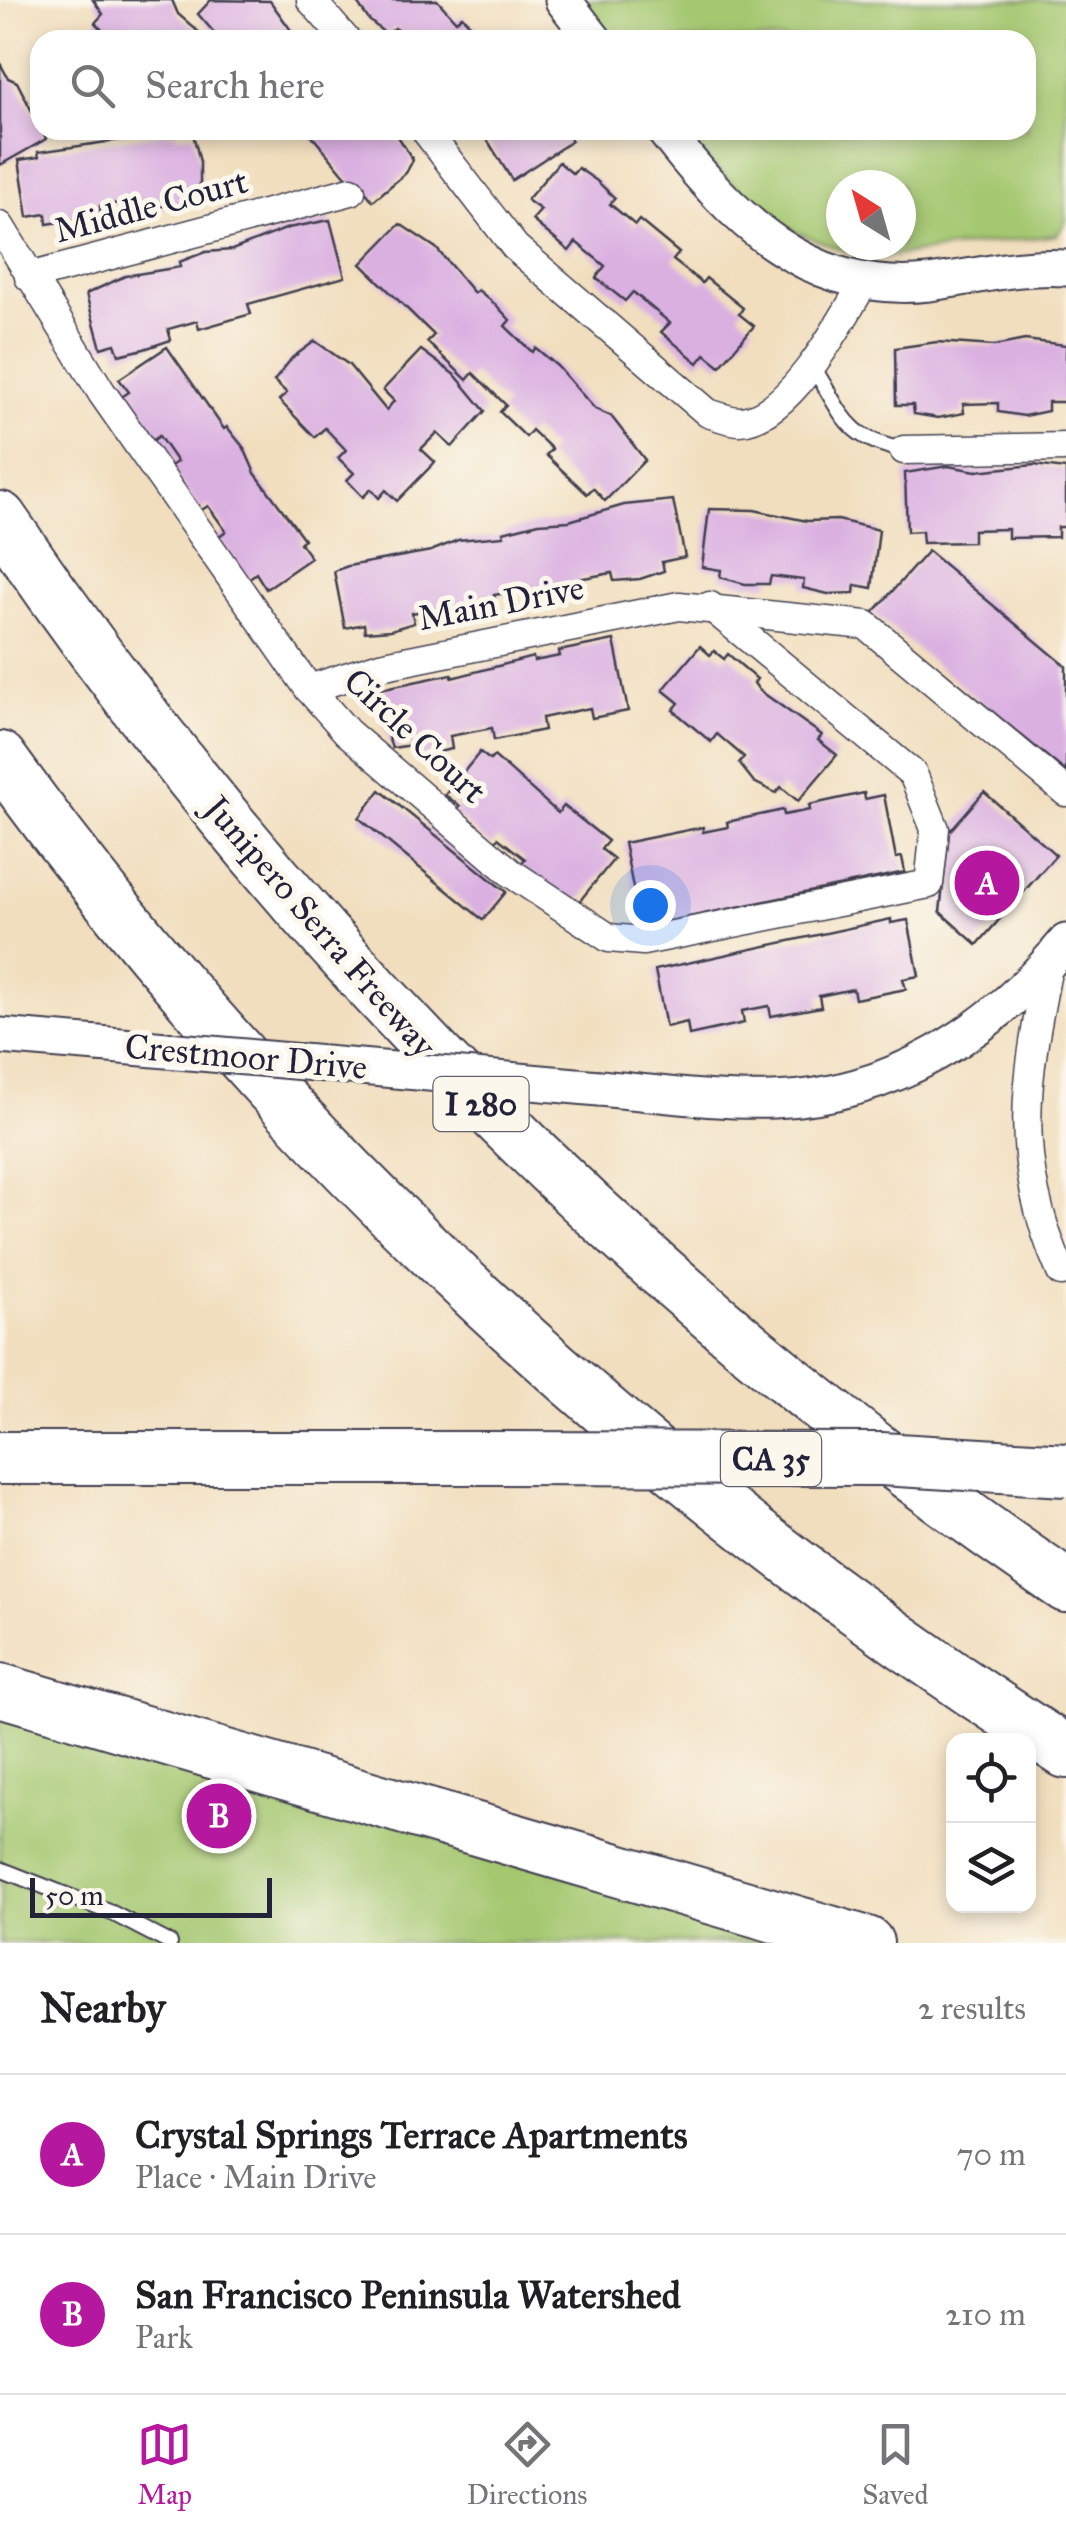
<!DOCTYPE html>
<meta charset="utf-8">
<style>
body{margin:0;font-family:"IM FELL Great Primer",serif;background:#f6f6f6;color:#202124}
.controls{position:absolute;right:30px;bottom:30px;display:grid;overflow:hidden;border-radius:20px;box-shadow:0 5px 15px #0003}
.controls button{width:90px;height:90px;display:grid;place-items:center;padding:0;border:0;border-bottom:2px solid #e0e0e0;background:#fff;color:#202124;font:50px sans-serif}
.compass{position:absolute;left:826px;top:170px;width:90px;height:90px;border-radius:50%;background:#fff;box-shadow:0 5px 15px #0003;rotate:323deg}
.scale{position:absolute;left:30px;bottom:25px;width:242px;box-sizing:border-box;padding-left:10px;border:5px solid #22223b;border-top:0;font-size:28px;line-height:35px;white-space:nowrap;color:#22223b;-webkit-text-stroke:8px #fbf7ec;paint-order:stroke}
.you{position:absolute;left:650px;top:905px;width:35px;height:35px;margin:-25px;border:8px solid #fff;border-radius:50%;background:#1a73e8;box-shadow:0 0 0 15px #1a73e833}
.badge{display:grid;place-items:center;width:65px;height:65px;border-radius:50%;background:#b5179e;color:#fff;font-size:32px;font-weight:700}
.pin{position:absolute;translate:-50% -50%;border:5px solid #fff;box-shadow:0 2px 10px #0006}
.list{margin:0;padding:0;list-style:none}
h2{display:flex;justify-content:space-between;align-items:center;height:130px;margin:0;padding:0 40px;font-size:42px}
h2 small{font-size:32px;font-weight:400;color:#757577}
.list li{display:grid;grid-template-columns:65px 1fr auto;gap:30px;align-items:center;box-sizing:border-box;height:160px;padding:0 40px;border-top:2px solid #e0e0e0}
.list b{display:block;font-size:38px;white-space:nowrap}
.list p{margin:0;font-size:32px;white-space:nowrap;color:#757577}
.list em{font-size:32px;font-style:normal;color:#757577}
.icon{flex:none;width:55px;height:55px;fill:none;stroke:currentColor;stroke-width:2;stroke-linecap:round;stroke-linejoin:round}
.map{position:relative;flex:none;width:1066px;height:1943px;overflow:hidden}
.search{position:absolute;background:#fff;box-shadow:0 5px 15px #0003;left:30px;right:30px;top:30px;height:110px;display:flex;align-items:center;gap:25px;box-sizing:border-box;padding:0 35px;border-radius:30px;color:#757577;font-size:38px}
.sheet{height:450px;background:#fff}
nav{display:flex;justify-content:space-around;align-items:center;box-sizing:border-box;height:140px;border-top:2px solid #e0e0e0;background:#fff;font-size:28px;color:#757577}
nav a{display:grid;justify-items:center;gap:5px}
nav .on{color:#b5179e}
.map>svg:first-child{display:block}
.green{fill:#a4c770;stroke:#637456;stroke-width:2.5;fill-rule:evenodd}
.building{fill:#dab0e1}
.lines{fill:none;stroke-linecap:round;stroke-linejoin:round}
.service-casing{stroke:#413e4f;stroke-width:18}
.minor-casing{stroke:#413e4f;stroke-width:31}
.tertiary-casing{stroke:#413e4f;stroke-width:39}
.motorway-casing{stroke:#413e4f;stroke-width:56}
.service{stroke:#fff;stroke-width:14}
.minor{stroke:#fff;stroke-width:28}
.tertiary{stroke:#fff;stroke-width:35}
.motorway{stroke:#fff;stroke-width:52}
.tertiary-bridge-casing{stroke:#413e4f;stroke-width:39;stroke-linecap:butt}
.motorway-bridge-casing{stroke:#413e4f;stroke-width:56;stroke-linecap:butt}
.tertiary-bridge{stroke:#fff;stroke-width:35}
.motorway-bridge{stroke:#fff;stroke-width:52}
.labels{text-anchor:middle;dominant-baseline:central;stroke-width:10;stroke-linejoin:round;paint-order:stroke}
.shield{fill:#fbf7ec;stroke:#636270;stroke-width:2.5}
.shield-label{font-size:32px;font-weight:bold;fill:#22223b}
.street-label{font-size:35px;fill:#22223b;stroke:#fbf7ec}
</style>
<div class="map">
<svg width="1066" height="1943" viewBox="0 0 1066 1943">
<rect width="100%" height="100%" fill="#fbf7ec"/>
<filter id="ink" filterUnits="userSpaceOnUse"><feTurbulence type="fractalNoise" baseFrequency=".01" numOctaves="2"/><feDisplacementMap in="SourceGraphic" scale="20" xChannelSelector="R" yChannelSelector="G"/><feConvolveMatrix kernelMatrix="1 2 1 2 8 2 1 2 1" color-interpolation-filters="sRGB"/></filter>
<filter id="wash" filterUnits="userSpaceOnUse"><feTurbulence type="fractalNoise" baseFrequency=".0048" numOctaves="4" result="noise"/><feDisplacementMap in="SourceGraphic" scale="40" xChannelSelector="R" yChannelSelector="G"/><feGaussianBlur stdDeviation="2.25" result="paint"/><feColorMatrix in="noise" values="0 0 0 0 0 0 0 0 0 0 0 0 0 0 0 0 0 1.4 0 .05"/><feComposite in="paint" operator="in"/></filter>
<g filter="url(#wash)">
<rect width="100%" height="100%" fill="#f1debe"/>
<g class="green">
<path d="M582,0H1066V221L1057,235L864,259L780,226L711,164L684,130H1026V40H613ZM841,185H901V245H841Z"/>
<path d="M0,1690L867,1943H0Z"/>
</g>
<g id="blocks">
<g class="building">
<path d="M93,0H172L178,14L208,40H112L95,23L103,14Z"/>
<path d="M211,0L270,1L298,40H213L217,36L198,14Z"/>
<path d="M355,0H437L456,21L462,16L486,40H406L395,28L387,35L369,20Z"/>
<path d="M0,63L8,78L17,82L46,139L0,165Z"/>
<path d="M307,130H394L413,160L406,173L373,201L364,190H357Z"/>
<path d="M481,130H565L572,141L512,180Z"/>
<path d="M175,132V136L193,134L200,162V189L183,192L184,203L133,210L131,201L100,206L101,216L47,224L46,214L28,217L19,160L39,157L38,152Z"/>
<path d="M559,162L573,174L578,168L597,181L615,198L610,204L635,225L639,220L679,253L673,260L702,283L706,278L743,308L739,314L754,326L720,366L705,354L698,363L661,332L670,323L633,292L625,301L596,278L605,266L576,242L569,251L532,220L541,210L527,200Z"/>
<path d="M330,220L345,277L248,304L251,314L199,329L197,321L168,329L171,340L144,349L119,355L115,344L101,348L86,294L125,276L180,267L179,262L205,252L232,250L288,228Z"/>
<path d="M400,224L436,248L474,293L478,290L496,305L510,320L505,326L532,352L536,348L557,366L595,409L611,416L645,460L605,501L593,488L587,494L546,455L552,449L532,430L526,437L500,412L506,405L473,373L467,380L427,342L434,335L361,264Z"/>
<path d="M1025,340L1066,345V402H1048V411L1024,416L998,412V403L963,404L964,413L938,418L914,414L913,405H896L895,348L937,342L994,346Z"/>
<path d="M315,341L349,365L386,410L394,401L383,390L421,350L456,376L485,411L452,447L437,433L421,449L435,462L397,501L386,490L379,498L371,489L363,497L347,480L354,473L338,458L346,450L325,428L315,437L279,400L287,393L274,381L292,358Z"/>
<path d="M167,347L224,429L227,427L244,448L255,473L304,539L300,543L311,558L266,589L256,573L247,580L218,537L226,531L208,506L200,511L169,467L177,462L159,436L151,442L120,398L129,392L119,379Z"/>
<path d="M1034,465L1066,469V527H1058V537L1008,538V529L973,530V542L923,543L922,531L907,532L905,473L948,466L976,471Z"/>
<path d="M673,500L685,557L662,562L664,571L640,579L614,581L612,573L578,579L580,587L556,596L530,597L528,589L494,595L496,605L473,612L447,614L445,607L412,613L414,623L391,630L365,632L364,624L345,628L334,571L348,566L431,551L458,540L504,536L503,532L539,523L569,521L624,505Z"/>
<path d="M709,509L754,510L807,521L838,520L879,530L872,588L855,585L854,593L828,594L803,588L804,580L771,576L769,584H745L720,577L721,570L702,567Z"/>
<path d="M928,551L1066,666V772L873,613Z"/>
<path d="M614,640L628,711L592,718L590,708L542,718L544,730L494,740L492,728L450,736L452,749L414,757L412,745L392,748L382,720L380,689L452,674V678L533,657L534,661L560,656L559,651Z"/>
<path d="M700,646L710,655L714,651L724,659L728,654L757,679L754,683L759,690L822,735L818,740L837,755L798,801L781,787L776,793L754,782L739,763L744,757L717,734L711,742L673,710L679,703L663,690Z"/>
<path d="M480,752L490,760L494,756L558,813L564,806L608,841L601,849L614,859L578,903L566,893L560,899L519,866L525,859L498,838L491,845L453,814L460,806L445,795Z"/>
<path d="M380,790L506,892L483,920L359,818Z"/>
<path d="M984,792L1056,855L977,945L940,912L949,832Z"/>
<path d="M864,793L865,799L884,795L896,858L902,857L905,872L641,927L624,843L703,827V832L728,827L727,822L783,810L784,815L810,810L809,805Z"/>
<path d="M891,919V923L908,920L919,976L903,979L906,989L855,999L853,989L819,996L821,1007L771,1016L769,1006L742,1011L744,1023L689,1035L687,1022L666,1027L655,970Z"/>
</g>
</g>
</g>
<g filter="url(#ink)">
<use href="#blocks" fill-opacity="0" stroke="#413e4f" stroke-width="2.5"/>
<g class="lines">
<defs>
<g id="service">
<path d="M811,364C843,412 842,438 904,450"/>
<path d="M0,1869L112,1913L170,1943"/>
</g>
<g id="minor">
<path d="M311,0L346,40"/>
<path d="M425,130L515,247L708,413C718,416 730,421 740,421C789,419 842,320 864,282"/>
<path d="M0,226L102,393L309,689L347,732L511,873L609,938L643,941L929,884L935,829L913,774L710,606"/>
<path d="M29,277L351,191"/>
<path d="M904,450L1066,447"/>
<path d="M309,689L380,666L679,606L866,625L1066,792"/>
<path d="M1049,962C1025,1081 1011,1157 1061,1272"/>
</g>
<g id="tertiary">
<path d="M563,0L594,40"/>
<path d="M664,130C732,218 808,296 929,283C976,277 1018,265 1066,268"/>
<path d="M0,1036L98,1044"/>
<path d="M599,1088C656,1093 715,1102 774,1100C891,1096 993,1031 1066,942"/>
</g>
<g id="motorway">
<path d="M0,518C286,938 645,1301 1066,1586"/>
<path d="M0,758C285,1151 657,1492 1066,1752"/>
<path d="M0,1458H475"/>
<path d="M0,1690L867,1943"/>
</g>
</defs>
<use href="#service" class="service-casing"/>
<use href="#minor" class="minor-casing"/>
<use href="#tertiary" class="tertiary-casing"/>
<use href="#motorway" class="motorway-casing"/>
<use href="#service" class="service"/>
<use href="#minor" class="minor"/>
<use href="#tertiary" class="tertiary"/>
<use href="#motorway" class="motorway"/>
<defs>
<path id="tertiary-bridge" d="M98,1044L599,1088"/>
<path id="motorway-bridge" d="M475,1458L881,1459L1066,1470"/>
</defs>
<use href="#tertiary-bridge" class="tertiary-bridge-casing"/>
<use href="#motorway-bridge" class="motorway-bridge-casing"/>
<use href="#tertiary-bridge" class="tertiary-bridge"/>
<use href="#motorway-bridge" class="motorway-bridge"/>
</g>
</g>
<g class="labels">
<g class="shield">
<rect x="433.5" y="1077" width="95" height="54" rx="8"/>
<rect x="721" y="1432" width="100" height="54" rx="8"/>
</g>
<g class="shield-label">
<text x="481" y="1104">I 280</text>
<text x="771" y="1459">CA 35</text>
</g>
<g class="street-label">
<text transform="translate(151 206) rotate(-15)">Middle Court</text>
<text transform="translate(501 603) rotate(-11)">Main Drive</text>
<text transform="translate(415 736) rotate(43)">Circle Court</text>
<text transform="translate(320 927) rotate(49)">Junipero Serra Freeway</text>
<text transform="translate(246 1057) rotate(5)">Crestmoor Drive</text>
</g>
</g>
</svg>
<div class="controls">
<button><svg class="icon" aria-label="locate" viewBox="0 0 24 24"><circle cx="12" cy="12" r="6"/><path d="M12 2v4M12 18v4M2 12h4M18 12h4"/></svg></button>
<button><svg class="icon" aria-label="layers" viewBox="0 0 24 24"><path d="M12 4l9 5-9 5-9-5zM3 14l9 5 9-5"/></svg></button>
</div>
<svg class="compass" viewBox="-18 -18 36 36"><path d="M0-13l5 13h-10z" fill="#e53935"/><path d="M0 13l5-13h-10z" fill="#757577"/></svg>
<div class="scale">50 m</div>
<div class="you"></div>
<div class="pin badge" style="left:987px;top:883px">A</div>
<div class="pin badge" style="left:219px;top:1816px">B</div>
<div class="search"><svg class="icon" aria-label="search" viewBox="0 0 24 24"><circle cx="10" cy="10" r="6"/><path d="M15 15l6 6"/></svg>Search here</div>
</div>
<section class="sheet">
<h2>Nearby<small>2 results</small></h2>
<ul class="list">
<li><span class="badge">A</span><div><b>Crystal Springs Terrace Apartments</b><p>Place · Main Drive</p></div><em>70 m</em></li>
<li><span class="badge">B</span><div><b>San Francisco Peninsula Watershed</b><p>Park</p></div><em>210 m</em></li>
</ul>
</section>
<nav>
<a class="on"><svg class="icon" aria-label="map" viewBox="0 0 24 24"><path d="M3 6l6-2 6 2 6-2v14l-6 2-6-2-6 2zM9 4v14M15 6v14"/></svg>Map</a>
<a><svg class="icon" aria-label="directions" viewBox="0 0 24 24"><path d="M12 3l9 9-9 9-9-9zM9 14v-3h6M13 9l2 2-2 2"/></svg>Directions</a>
<a><svg class="icon" aria-label="saved" viewBox="0 0 24 24"><path d="M7 4h10v16l-5-4-5 4z"/></svg>Saved</a>
</nav>
